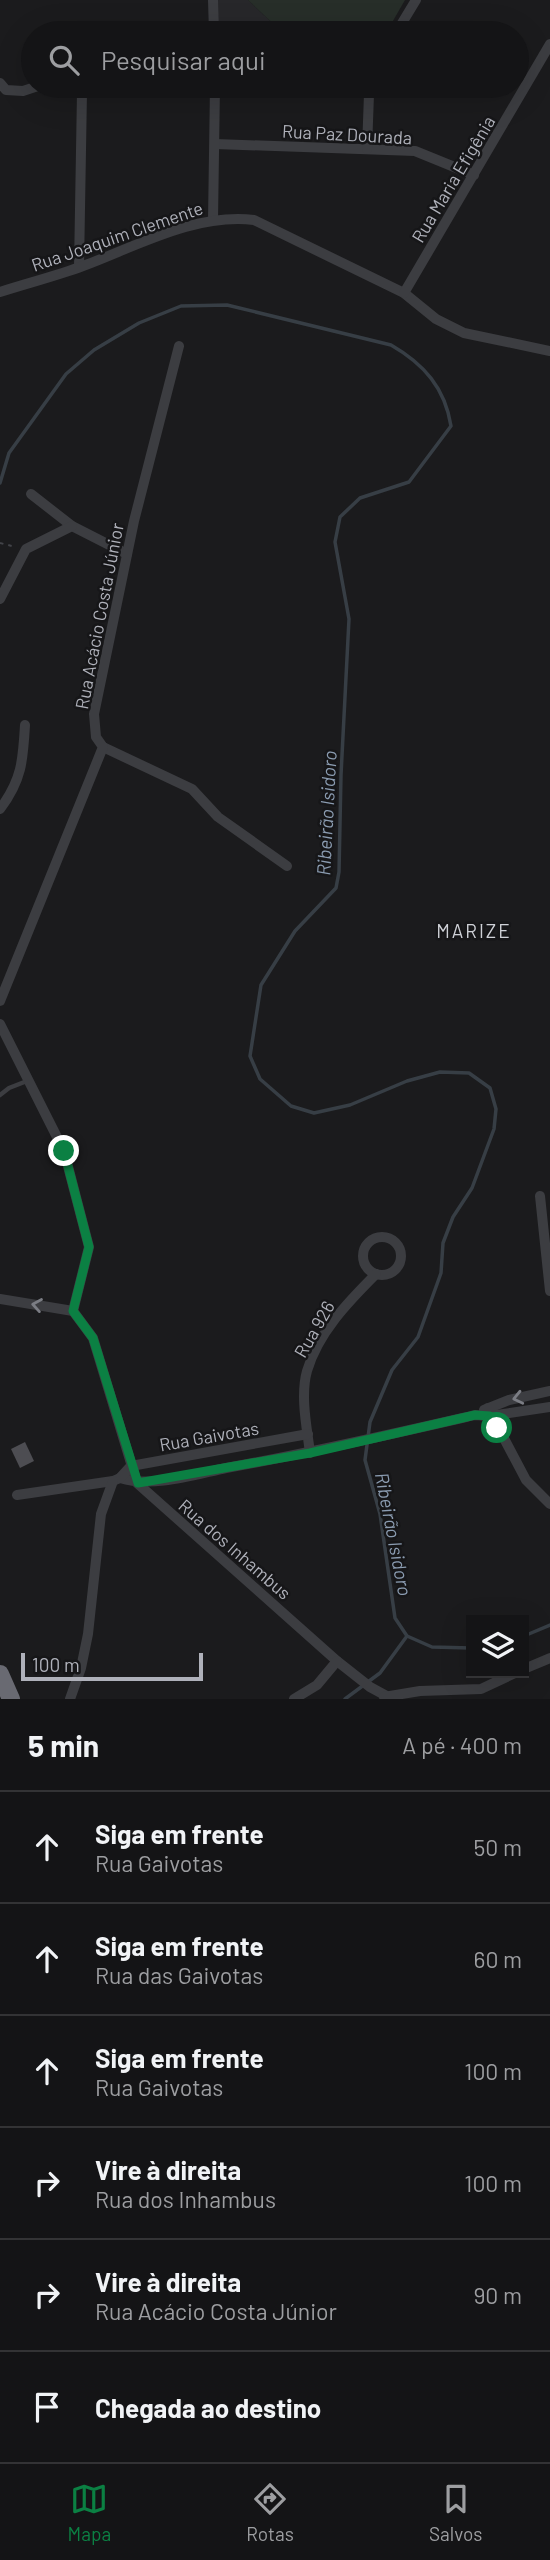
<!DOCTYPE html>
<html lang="pt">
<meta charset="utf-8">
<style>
body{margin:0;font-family:Barlow,sans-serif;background:#212123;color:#f1f3f6}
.controls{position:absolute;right:21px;bottom:21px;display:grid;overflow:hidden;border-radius:0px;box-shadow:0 7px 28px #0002}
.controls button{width:63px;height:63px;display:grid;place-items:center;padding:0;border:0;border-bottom:2px solid #333335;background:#141416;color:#f1f3f6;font:35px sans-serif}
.scale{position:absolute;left:21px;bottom:18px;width:182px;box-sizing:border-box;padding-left:7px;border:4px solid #afb1ba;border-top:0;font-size:19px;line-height:24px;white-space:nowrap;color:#afb1ba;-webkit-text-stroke:5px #161618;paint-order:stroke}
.stop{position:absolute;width:21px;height:21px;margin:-16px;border:5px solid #0b8043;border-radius:50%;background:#fff}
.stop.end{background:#0b8043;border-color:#fff;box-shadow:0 2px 7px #0008}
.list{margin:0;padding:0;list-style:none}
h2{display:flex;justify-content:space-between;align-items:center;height:91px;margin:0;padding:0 28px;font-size:30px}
h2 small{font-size:23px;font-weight:400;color:#9d9ea1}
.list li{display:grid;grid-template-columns:46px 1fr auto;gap:21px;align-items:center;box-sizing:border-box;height:112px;padding:0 28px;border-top:2px solid #333335}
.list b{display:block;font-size:26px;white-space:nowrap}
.list p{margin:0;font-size:23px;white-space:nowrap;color:#9d9ea1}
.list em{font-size:23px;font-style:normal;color:#9d9ea1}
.icon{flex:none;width:38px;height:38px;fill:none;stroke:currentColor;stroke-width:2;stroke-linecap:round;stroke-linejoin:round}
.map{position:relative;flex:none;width:550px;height:1699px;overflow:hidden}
.search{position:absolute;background:#141416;box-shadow:0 7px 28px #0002;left:21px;right:21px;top:21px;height:77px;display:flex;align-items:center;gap:18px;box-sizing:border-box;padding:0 24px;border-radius:38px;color:#9d9ea1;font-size:26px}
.sheet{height:763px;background:#141416}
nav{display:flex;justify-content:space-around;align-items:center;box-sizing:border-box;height:98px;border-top:2px solid #333335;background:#141416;font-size:19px;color:#9d9ea1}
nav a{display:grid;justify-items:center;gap:4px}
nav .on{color:#0b8043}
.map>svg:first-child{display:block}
.built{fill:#27272a}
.green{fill:#272e29}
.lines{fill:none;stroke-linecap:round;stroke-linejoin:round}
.stream{stroke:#373e45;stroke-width:3.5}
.building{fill:#4d4d52}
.path{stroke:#424348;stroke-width:2;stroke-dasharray:3.5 5;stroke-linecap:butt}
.lane{stroke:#3c3d41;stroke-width:4.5}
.street{stroke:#3c3d41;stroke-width:10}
.highway{stroke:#696a72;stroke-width:18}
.oneway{stroke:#7b7d84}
.route{stroke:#0b8043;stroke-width:9}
.labels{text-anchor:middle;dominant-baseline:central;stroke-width:5;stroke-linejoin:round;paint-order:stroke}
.street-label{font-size:18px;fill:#afb1ba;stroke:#161618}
.water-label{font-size:19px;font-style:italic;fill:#8b9cb1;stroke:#161618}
.neighbourhood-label{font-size:19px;letter-spacing:2px;fill:#cfd1d7;stroke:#161618}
</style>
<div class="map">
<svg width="550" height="1699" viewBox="0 0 550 1699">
<rect width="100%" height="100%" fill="#1b1b1d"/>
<path class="built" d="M218,0H248L283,33H217Z"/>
<path class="green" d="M248,0H405L386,33H283Z"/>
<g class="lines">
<g class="stream">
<path d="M0,483L9,453L66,374L94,350L139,323L181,306L227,305L391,345C424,364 445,388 451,426L409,482L360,498L340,517L335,542L349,619L341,775L339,872L336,888L295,931L261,985L250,1056L260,1079L291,1106L314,1113L350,1105L407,1081L440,1072L469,1073L490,1088L496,1109L494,1129L472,1188L453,1217L443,1243L441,1273L418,1337L392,1370L370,1422L365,1460L380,1514L395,1618L407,1636L432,1647L471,1648"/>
<path d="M524,1636L550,1625"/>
<path d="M345,1699L380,1673L407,1636"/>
</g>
</g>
<path class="building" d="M25,1442L34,1461L20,1468L11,1449Z"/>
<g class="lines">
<path class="path" d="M0,543L16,547"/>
<path class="lane" d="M0,1095L9,1088L27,1081"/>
<g class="street">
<path d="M213,0L214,33"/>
<path d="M396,33L416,0"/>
<path d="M0,83L6,90L23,91L38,86"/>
<path d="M76,86L82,92L79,267"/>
<path d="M215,144L415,151L474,175"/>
<path d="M367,149L369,94L372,86"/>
<path d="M213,220L215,86"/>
<path d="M0,292C28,283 56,276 83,266C137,246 195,213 254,220L404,293L436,319L464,333L550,351"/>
<path d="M404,293L550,44"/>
<path d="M31,494L72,526L127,554"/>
<path d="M0,599L26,549L72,526"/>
<path d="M103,747L192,789L218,817L287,866"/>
<path d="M0,809C22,780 23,760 25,725"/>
<path d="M0,1001L103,747L96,737L94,714L134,521L179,346"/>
<path d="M0,1024L64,1151L89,1247L73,1311"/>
<path d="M540,1196L550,1291"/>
<circle cx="382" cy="1256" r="19"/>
<path d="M0,1299L73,1311"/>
<path d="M73,1311L93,1338L137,1483L337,1661L370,1687L392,1699"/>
<path d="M488,1408L526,1480L550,1504"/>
<path d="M484,1410L509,1400L550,1391"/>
<path d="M310,1453C307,1428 300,1396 307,1371C318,1333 348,1302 376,1274"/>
<path d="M120,1478C153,1488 193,1475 226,1468C310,1453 392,1434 475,1415L490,1416L550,1407"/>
<path d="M17,1495L113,1481L120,1478L131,1466L308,1434"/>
<path d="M524,1669L550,1658"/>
<path d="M384,1697L420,1691L481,1689L515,1673"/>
<path d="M70,1699L81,1668L88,1634L101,1514L113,1481"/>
<path d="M294,1699L317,1685L337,1661"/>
</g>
<path class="highway" d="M0,1674L11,1699"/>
</g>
<defs><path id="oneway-chevron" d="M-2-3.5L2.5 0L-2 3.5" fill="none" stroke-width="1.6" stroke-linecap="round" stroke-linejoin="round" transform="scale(1.75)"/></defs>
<g class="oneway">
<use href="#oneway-chevron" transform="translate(37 1305) rotate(-170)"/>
<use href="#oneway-chevron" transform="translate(518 1398) rotate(167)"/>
</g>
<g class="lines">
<path class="route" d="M64,1151L89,1247L73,1311L93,1338L138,1483L310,1453L475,1415L490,1416L497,1428"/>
</g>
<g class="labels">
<g class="street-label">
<text transform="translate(347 134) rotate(3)">Rua Paz Dourada</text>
<text transform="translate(453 179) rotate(-59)">Rua Maria Efigênia</text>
<text transform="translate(117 236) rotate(-19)">Rua Joaquim Clemente</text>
<text transform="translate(99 616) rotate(-79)">Rua Acácio Costa Júnior</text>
<text transform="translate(314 1329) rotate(-60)">Rua 926</text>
<text transform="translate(209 1436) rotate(-10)">Rua Gaivotas</text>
<text transform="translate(235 1549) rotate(41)">Rua dos Inhambus</text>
</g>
<g class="water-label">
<text transform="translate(326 813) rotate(-87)">Ribeirão Isidoro</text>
<text transform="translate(394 1534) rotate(79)">Ribeirão Isidoro</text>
</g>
<g class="neighbourhood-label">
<text x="474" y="930">MARIZE</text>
</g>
</g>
</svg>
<div class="controls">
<button><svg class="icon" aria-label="layers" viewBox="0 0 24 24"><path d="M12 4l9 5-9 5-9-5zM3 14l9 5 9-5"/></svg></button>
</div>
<div class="scale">100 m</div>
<div class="stop" style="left:497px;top:1428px"></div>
<div class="stop end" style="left:64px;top:1151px"></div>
<div class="search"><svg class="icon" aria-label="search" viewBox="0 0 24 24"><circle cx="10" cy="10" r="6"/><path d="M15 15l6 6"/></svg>Pesquisar aqui</div>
</div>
<section class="sheet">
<h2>5 min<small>A pé · 400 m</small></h2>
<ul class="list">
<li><svg class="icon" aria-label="ahead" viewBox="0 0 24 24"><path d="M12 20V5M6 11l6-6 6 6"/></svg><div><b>Siga em frente</b><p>Rua Gaivotas</p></div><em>50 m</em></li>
<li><svg class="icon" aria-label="ahead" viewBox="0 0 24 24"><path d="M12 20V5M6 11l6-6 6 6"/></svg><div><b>Siga em frente</b><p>Rua das Gaivotas</p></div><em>60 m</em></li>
<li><svg class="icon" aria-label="ahead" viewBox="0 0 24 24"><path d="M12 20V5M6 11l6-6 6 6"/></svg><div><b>Siga em frente</b><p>Rua Gaivotas</p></div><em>100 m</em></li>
<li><svg class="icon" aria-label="right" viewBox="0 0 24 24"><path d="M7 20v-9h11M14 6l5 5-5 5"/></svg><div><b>Vire à direita</b><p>Rua dos Inhambus</p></div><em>100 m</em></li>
<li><svg class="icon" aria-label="right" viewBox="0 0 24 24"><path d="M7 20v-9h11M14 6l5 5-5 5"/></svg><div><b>Vire à direita</b><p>Rua Acácio Costa Júnior</p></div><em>90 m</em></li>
<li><svg class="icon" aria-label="arrive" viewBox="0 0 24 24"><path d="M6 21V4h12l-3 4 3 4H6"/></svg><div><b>Chegada ao destino</b></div></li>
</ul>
</section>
<nav>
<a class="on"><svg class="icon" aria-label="map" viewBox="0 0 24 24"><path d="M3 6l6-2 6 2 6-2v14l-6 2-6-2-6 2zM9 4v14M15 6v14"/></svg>Mapa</a>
<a><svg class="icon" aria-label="directions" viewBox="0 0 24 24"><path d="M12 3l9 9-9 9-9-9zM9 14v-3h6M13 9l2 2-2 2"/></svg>Rotas</a>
<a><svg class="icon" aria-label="saved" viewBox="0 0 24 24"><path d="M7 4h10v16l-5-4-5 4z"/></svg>Salvos</a>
</nav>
